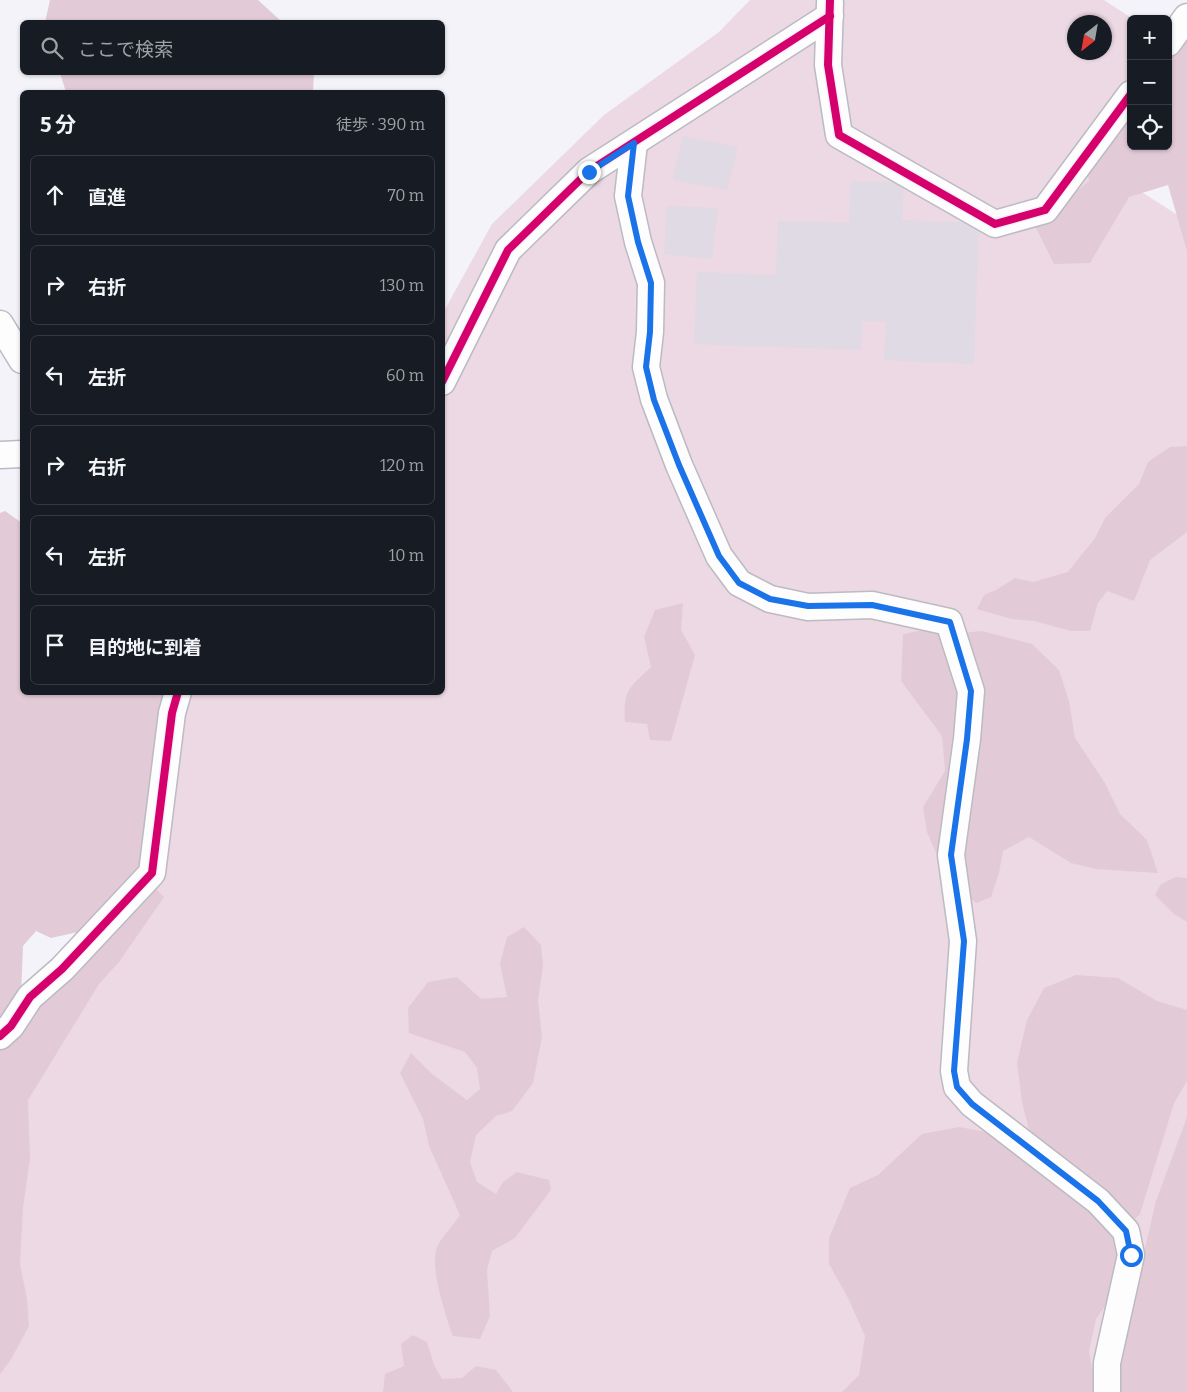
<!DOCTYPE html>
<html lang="ja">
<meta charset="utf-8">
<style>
body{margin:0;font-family:Bitter,"Noto Sans JP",serif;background:#242831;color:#f1f3f6}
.controls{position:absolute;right:15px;top:15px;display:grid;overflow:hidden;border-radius:8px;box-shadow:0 1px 4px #0004}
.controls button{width:45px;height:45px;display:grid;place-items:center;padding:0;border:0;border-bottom:1px solid #363941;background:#171b24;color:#f1f3f6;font:25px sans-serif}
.compass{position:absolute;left:1067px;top:15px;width:45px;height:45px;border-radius:50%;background:#171b24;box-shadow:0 1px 4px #0004;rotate:211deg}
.stop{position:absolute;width:15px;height:15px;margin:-11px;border:4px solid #1a73e8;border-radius:50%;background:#fff}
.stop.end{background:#1a73e8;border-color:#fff;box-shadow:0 1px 5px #0008}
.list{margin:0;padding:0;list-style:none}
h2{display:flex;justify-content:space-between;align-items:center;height:65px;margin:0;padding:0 20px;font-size:21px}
h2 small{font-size:16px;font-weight:400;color:#9ea1a6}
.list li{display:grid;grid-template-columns:32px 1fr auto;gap:15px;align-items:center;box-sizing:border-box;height:80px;margin:0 10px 10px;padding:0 10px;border:1px solid #363941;border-radius:8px}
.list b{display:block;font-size:19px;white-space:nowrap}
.list em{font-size:16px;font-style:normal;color:#9ea1a6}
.icon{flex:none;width:28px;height:28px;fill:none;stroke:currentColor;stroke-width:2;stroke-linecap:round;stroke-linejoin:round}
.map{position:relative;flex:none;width:1187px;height:1392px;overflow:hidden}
.search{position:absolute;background:#171b24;box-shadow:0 1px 4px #0004;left:20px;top:20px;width:425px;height:55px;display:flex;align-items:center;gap:12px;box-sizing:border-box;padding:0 18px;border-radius:8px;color:#9ea1a6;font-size:19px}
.panel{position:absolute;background:#171b24;box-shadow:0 1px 4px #0004;left:20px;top:90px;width:425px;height:605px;border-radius:8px}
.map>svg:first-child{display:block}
.green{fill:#ecd9e3;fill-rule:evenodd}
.forest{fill:#e2cbd7}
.building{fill:#dfdae3}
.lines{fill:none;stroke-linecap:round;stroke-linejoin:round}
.minor-casing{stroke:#bcbac2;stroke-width:29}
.minor{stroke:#fdfdfe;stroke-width:26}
.cycleway-casing{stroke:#f2f1fb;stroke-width:11}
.cycleway{stroke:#d6006c;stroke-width:8}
.route{stroke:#1a73e8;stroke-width:6}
</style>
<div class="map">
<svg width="1187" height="1392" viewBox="0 0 1187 1392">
<rect width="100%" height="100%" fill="#f4f3f9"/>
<path class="green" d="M750,0H1104L1133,19H1131V83L1093,161L1187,221V1392H0V1045L30,1009L67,978L188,693L442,692L443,313L492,224L604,115L719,32ZM1074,22H1104V52H1074Z"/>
<g class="forest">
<path d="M50,0H258L282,22H45Z"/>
<path d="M1187,25V251L1168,185L1129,197L1090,263L1054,264L1035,226L1089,181L1086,163L1131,102V146H1168V51Z"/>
<path d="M60,73H314L313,92H66Z"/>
<path d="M1187,446V532L1150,560L1134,601L1107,591L1098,603L1090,631H1071L1034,621L1011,619L977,609L984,595L996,590L1015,578L1033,582L1068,572L1095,538L1105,518L1139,484L1148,462L1170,447Z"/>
<path d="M5,511L22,523V692L171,693L146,864L117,899L78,932L51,938L36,931L23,946L21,995L0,1019V513Z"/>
<path d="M683,603L681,630L695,655L671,741L650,740L647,724L625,722C623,690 629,688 651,667L644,637L655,610Z"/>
<path d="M928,629L960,633L982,631L1032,644L1059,670L1069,701L1075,738L1105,783L1120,814L1147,840L1158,873L1096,869L1071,863L1029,837L1003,851L999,873L991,897L976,903L948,881L927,832L923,807L945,771L942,736L901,681L903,634Z"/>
<path d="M1176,877L1187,878V922L1174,914L1155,895L1161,884Z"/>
<path d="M154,887L164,897L119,962L99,984L28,1100L30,1158L23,1208L20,1264L27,1299L29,1326L10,1361L0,1374V1042L60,990L73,950Z"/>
<path d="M524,927L541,945L543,965L538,1000L542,1037L533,1083L512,1111L496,1116L476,1135L470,1162L477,1182L496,1194L503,1182L517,1172L549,1180L551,1190L515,1238L492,1251L487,1270L490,1316L480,1339L453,1336C446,1318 429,1265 437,1247C442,1236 453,1226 460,1215L429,1146L423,1119L400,1073L411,1053L432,1074L467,1100L480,1089L477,1068L465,1052L409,1033L408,1008L428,982L457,977L481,999L507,997L500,964L507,937Z"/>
<path d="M1076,975L1118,978L1157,1001L1187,1010V1081L1174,1103L1140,1214L1134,1220L1032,1142L1022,1102L1017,1063L1027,1020L1044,988Z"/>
<path d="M1187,1117V1392H1114L1117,1367L1156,1201Z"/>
<path d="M959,1127L986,1132L1038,1168L1106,1221L1121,1259L1115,1292L1096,1319L1089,1351L1096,1392H842L859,1375L865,1336L848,1298L829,1264V1238L850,1188L878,1175L922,1134Z"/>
<path d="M413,1335L427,1342L434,1365L442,1379L462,1378L476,1366L496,1370L513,1392H383L385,1374L404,1366L401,1344Z"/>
</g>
<g class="building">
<path d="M683,136L738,147L727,190L673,180Z"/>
<path d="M851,181L904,183L902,220L979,223L974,364L884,360L886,322L862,321L861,350L694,344L697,272L776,275L778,221L849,223Z"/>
<path d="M667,206L718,208L712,259L664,254Z"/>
</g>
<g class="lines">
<defs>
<g id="minor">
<path d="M830,3L828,65L839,135L995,224L1045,210L1131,94"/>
<path d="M1168,43L1187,17"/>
<path d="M634,143L628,196L638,242L651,283L650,332L646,367L654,399L679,465L719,556L739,583L770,599L808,607L872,605L949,622L971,691L967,739L951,855L963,941L954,1071L957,1087L972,1104L1098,1201L1126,1231L1131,1255L1107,1363V1392"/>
<path d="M0,324L22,360"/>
<path d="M442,382L508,250L589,171L830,16"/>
<path d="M0,455L22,454"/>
<path d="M0,1036L11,1026L30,997L62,969L152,873L172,713L178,692"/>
</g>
</defs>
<use href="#minor" class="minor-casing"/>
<use href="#minor" class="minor"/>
<defs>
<g id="cycleway">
<path d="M830,0L828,65L839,135L995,224L1045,210L1131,94"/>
<path d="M442,382L508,250L589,171L830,16"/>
<path d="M0,1036L11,1026L30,997L62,969L152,873L172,713L178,692"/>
</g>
</defs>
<use href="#cycleway" class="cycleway-casing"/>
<use href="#cycleway" class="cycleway"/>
</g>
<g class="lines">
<path class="route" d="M589,172L634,143L628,196L638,242L651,283L650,332L646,367L654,400L679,465L719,556L739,583L770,599L808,606L872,605L950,622L971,691L967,739L951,855L964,941L954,1071L957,1087L972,1104L1098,1201L1126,1231L1131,1255"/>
</g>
</svg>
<div class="controls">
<button>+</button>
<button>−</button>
<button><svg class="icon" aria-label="locate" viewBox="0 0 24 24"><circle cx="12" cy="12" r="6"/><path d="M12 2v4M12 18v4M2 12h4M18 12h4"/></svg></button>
</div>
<svg class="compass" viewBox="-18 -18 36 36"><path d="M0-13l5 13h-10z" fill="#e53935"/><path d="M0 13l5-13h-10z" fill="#9ea1a6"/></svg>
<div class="stop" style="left:1131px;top:1255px"></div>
<div class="stop end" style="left:589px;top:172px"></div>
<div class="search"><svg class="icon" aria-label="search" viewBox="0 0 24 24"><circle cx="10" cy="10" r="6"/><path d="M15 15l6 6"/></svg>ここで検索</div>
<section class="panel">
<h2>5 分<small>徒歩 · 390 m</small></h2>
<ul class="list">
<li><svg class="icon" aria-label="ahead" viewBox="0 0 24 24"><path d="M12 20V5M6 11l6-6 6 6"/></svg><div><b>直進</b></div><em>70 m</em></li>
<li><svg class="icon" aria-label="right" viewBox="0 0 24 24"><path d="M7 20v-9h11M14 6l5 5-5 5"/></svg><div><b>右折</b></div><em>130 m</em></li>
<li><svg class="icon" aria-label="left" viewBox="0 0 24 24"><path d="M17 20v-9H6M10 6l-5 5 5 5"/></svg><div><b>左折</b></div><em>60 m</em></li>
<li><svg class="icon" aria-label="right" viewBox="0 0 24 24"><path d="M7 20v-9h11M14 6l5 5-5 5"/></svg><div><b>右折</b></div><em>120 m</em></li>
<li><svg class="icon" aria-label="left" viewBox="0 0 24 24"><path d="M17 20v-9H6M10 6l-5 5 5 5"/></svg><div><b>左折</b></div><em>10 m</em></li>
<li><svg class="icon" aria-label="arrive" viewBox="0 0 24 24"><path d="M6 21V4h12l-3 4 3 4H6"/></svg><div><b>目的地に到着</b></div></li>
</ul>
</section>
</div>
